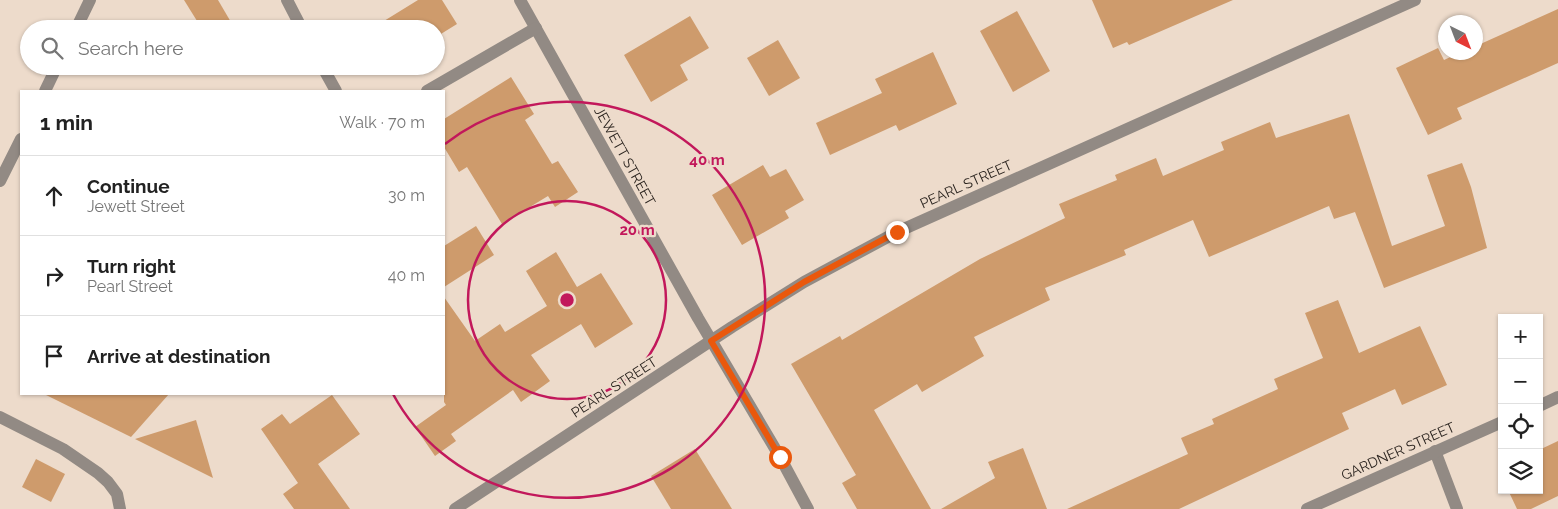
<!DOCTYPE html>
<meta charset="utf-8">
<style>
body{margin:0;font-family:Raleway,sans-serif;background:#f6f6f6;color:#222}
.controls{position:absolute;right:15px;bottom:15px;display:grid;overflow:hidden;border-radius:0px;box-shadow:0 1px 4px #0004}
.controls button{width:45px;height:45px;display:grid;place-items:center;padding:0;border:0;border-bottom:1px solid #e0e0e0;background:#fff;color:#222;font:25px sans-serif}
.compass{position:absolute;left:1438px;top:15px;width:45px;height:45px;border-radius:50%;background:#fff;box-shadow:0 1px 4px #0004;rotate:138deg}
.stop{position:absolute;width:15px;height:15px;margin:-11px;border:4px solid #ea580c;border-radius:50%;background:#fff}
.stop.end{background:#ea580c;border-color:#fff;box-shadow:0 1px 5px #0008}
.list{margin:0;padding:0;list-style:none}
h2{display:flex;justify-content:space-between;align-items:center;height:65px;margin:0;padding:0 20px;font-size:21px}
h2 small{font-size:16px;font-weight:400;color:#767676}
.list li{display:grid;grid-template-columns:32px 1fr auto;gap:15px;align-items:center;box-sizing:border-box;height:80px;padding:0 20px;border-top:1px solid #e0e0e0}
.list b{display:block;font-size:19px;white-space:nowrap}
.list p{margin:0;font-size:16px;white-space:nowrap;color:#767676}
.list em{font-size:16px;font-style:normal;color:#767676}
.icon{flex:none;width:28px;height:28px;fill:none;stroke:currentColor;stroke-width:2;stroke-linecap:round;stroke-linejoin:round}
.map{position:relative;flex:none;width:1558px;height:509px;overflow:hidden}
.search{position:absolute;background:#fff;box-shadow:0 1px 4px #0004;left:20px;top:20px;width:425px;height:55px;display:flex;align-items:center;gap:12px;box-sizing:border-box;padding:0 18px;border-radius:28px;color:#767676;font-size:19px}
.panel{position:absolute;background:#fff;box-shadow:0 1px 4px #0004;left:20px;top:90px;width:425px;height:305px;border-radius:0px}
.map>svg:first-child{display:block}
.building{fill:#ce9b6c}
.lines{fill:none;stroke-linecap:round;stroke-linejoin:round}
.minor{stroke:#928a84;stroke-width:12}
.route{stroke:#ea580c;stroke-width:6}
.ring{fill:none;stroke:#c2185b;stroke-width:2.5}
.labels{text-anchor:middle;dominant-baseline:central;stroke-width:4.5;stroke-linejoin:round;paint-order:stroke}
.street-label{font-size:14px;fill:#2b241f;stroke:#eddbcb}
.centre{fill:#c2185b;stroke:#eddbcb;stroke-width:2.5}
.ring-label{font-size:15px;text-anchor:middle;font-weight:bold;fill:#c2185b;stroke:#eddbcb;stroke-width:4.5;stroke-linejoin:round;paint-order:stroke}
</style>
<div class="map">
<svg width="1558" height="509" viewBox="0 0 1558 509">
<rect width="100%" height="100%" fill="#eddbcb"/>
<g class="building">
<path d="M184,0H218L235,29H202Z"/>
<path d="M418,0H442L457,24L436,37V29H371Z"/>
<path d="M1092,0H1233L1129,45L1127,42L1113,48Z"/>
<path d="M1558,9V63L1457,108L1462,119L1428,135L1396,68L1438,48L1444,60L1461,52H1476V46Z"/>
<path d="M1017,11L1050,71L1013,92L980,31Z"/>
<path d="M690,16L709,48L680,65L688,80L651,102L624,55Z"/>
<path d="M778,40L800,78L769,96L747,58Z"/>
<path d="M933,52L957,104L899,131L896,125L830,155L816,123L882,93L875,79Z"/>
<path d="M511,77L534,114L525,120L552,164L558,161L578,192L555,207L548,196L502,224L467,167L459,172L444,147V119Z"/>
<path d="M1349,114L1392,246L1445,226L1427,175L1462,163L1471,187L1487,248L1384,288L1355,212L1334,219L1329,206L1209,257L1193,220L1124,250L1126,255L1045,288L1050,300L974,337L984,356L922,392L917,384L874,410L931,509H857L842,483L856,475L791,364L840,336L842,340L980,259L1065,218L1059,204L1117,180L1115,175L1156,158L1163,176L1224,150L1221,142L1270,122L1276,138Z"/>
<path d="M763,165L770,177L786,169L804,200L785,211L789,218L742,245L712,195Z"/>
<path d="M476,226L494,255L444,287V246Z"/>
<path d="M556,252L577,287L601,273L633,324L595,348L581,324L531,355L550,381L521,402L513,390L451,434L456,441L435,456L415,427L446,405L444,402V297L475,341L500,324L505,332L547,306L526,271Z"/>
<path d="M1338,300L1359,353L1420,326L1447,385L1402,405L1395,389L1342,413L1349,429L1179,509H1067L1188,454L1181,438L1214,424L1212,419L1278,389L1274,379L1323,358L1305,313Z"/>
<path d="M44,394H169L131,437Z"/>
<path d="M332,395L360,434L318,464L350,509H294L283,494L298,483L261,429L282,414L290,424Z"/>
<path d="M196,420L213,478L135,439Z"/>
<path d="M1558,441V496L1531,509H1517L1508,490H1539V450Z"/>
<path d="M1023,448L1047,509H941L995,478L988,462Z"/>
<path d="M695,449L732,509H671L651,476Z"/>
<path d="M36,459L65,474L51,502L22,487Z"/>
</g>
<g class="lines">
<g class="minor">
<path d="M287,0L302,29"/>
<path d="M520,0L698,318L780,457L808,509"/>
<path d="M76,29L90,0"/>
<path d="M322,66L336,91"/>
<path d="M45,91L57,66"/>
<path d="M427,91L536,28"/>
<path d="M0,181L21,139"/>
<path d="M1539,406L1558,397"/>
<path d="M0,417L63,449L98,473L108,482L117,494L120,509"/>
<path d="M1435,451L1457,509"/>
<path d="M455,509L732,327L804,282L897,232L1415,0"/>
<path d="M1307,509L1502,422"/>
</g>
</g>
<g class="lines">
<path class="route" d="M780,457L711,341L804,282L897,232"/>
</g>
<g class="ring">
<circle cx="567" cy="300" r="99"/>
<path d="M445 144A198 198 0 1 1 393 394"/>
</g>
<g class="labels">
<g class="street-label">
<text transform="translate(625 156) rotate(61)">JEWETT STREET</text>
<text transform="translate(966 184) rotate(-24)">PEARL STREET</text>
<text transform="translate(614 387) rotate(-33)">PEARL STREET</text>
<text transform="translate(1398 451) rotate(-24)">GARDNER STREET</text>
</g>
</g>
<circle cx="567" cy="300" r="8" class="centre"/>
<g class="ring-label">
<text x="707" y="165">40 m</text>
<text x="637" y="235">20 m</text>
</g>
</svg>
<div class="controls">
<button>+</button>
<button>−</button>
<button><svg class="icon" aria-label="locate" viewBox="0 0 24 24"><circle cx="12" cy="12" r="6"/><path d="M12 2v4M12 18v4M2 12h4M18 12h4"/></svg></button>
<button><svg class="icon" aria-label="layers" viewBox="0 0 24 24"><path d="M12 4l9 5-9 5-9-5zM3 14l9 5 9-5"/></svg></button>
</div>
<svg class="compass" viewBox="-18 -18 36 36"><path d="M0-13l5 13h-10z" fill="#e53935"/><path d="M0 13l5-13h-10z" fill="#767676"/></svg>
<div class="stop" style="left:780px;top:457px"></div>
<div class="stop end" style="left:897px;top:232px"></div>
<div class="search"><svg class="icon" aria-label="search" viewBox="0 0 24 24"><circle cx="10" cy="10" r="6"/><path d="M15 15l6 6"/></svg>Search here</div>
<section class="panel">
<h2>1 min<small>Walk · 70 m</small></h2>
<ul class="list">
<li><svg class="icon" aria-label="ahead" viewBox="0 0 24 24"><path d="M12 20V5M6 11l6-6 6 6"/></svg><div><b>Continue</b><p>Jewett Street</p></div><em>30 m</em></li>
<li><svg class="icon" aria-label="right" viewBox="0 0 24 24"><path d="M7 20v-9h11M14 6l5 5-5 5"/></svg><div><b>Turn right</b><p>Pearl Street</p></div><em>40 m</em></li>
<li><svg class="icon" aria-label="arrive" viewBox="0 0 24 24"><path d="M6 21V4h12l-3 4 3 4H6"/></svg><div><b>Arrive at destination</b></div></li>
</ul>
</section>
</div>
